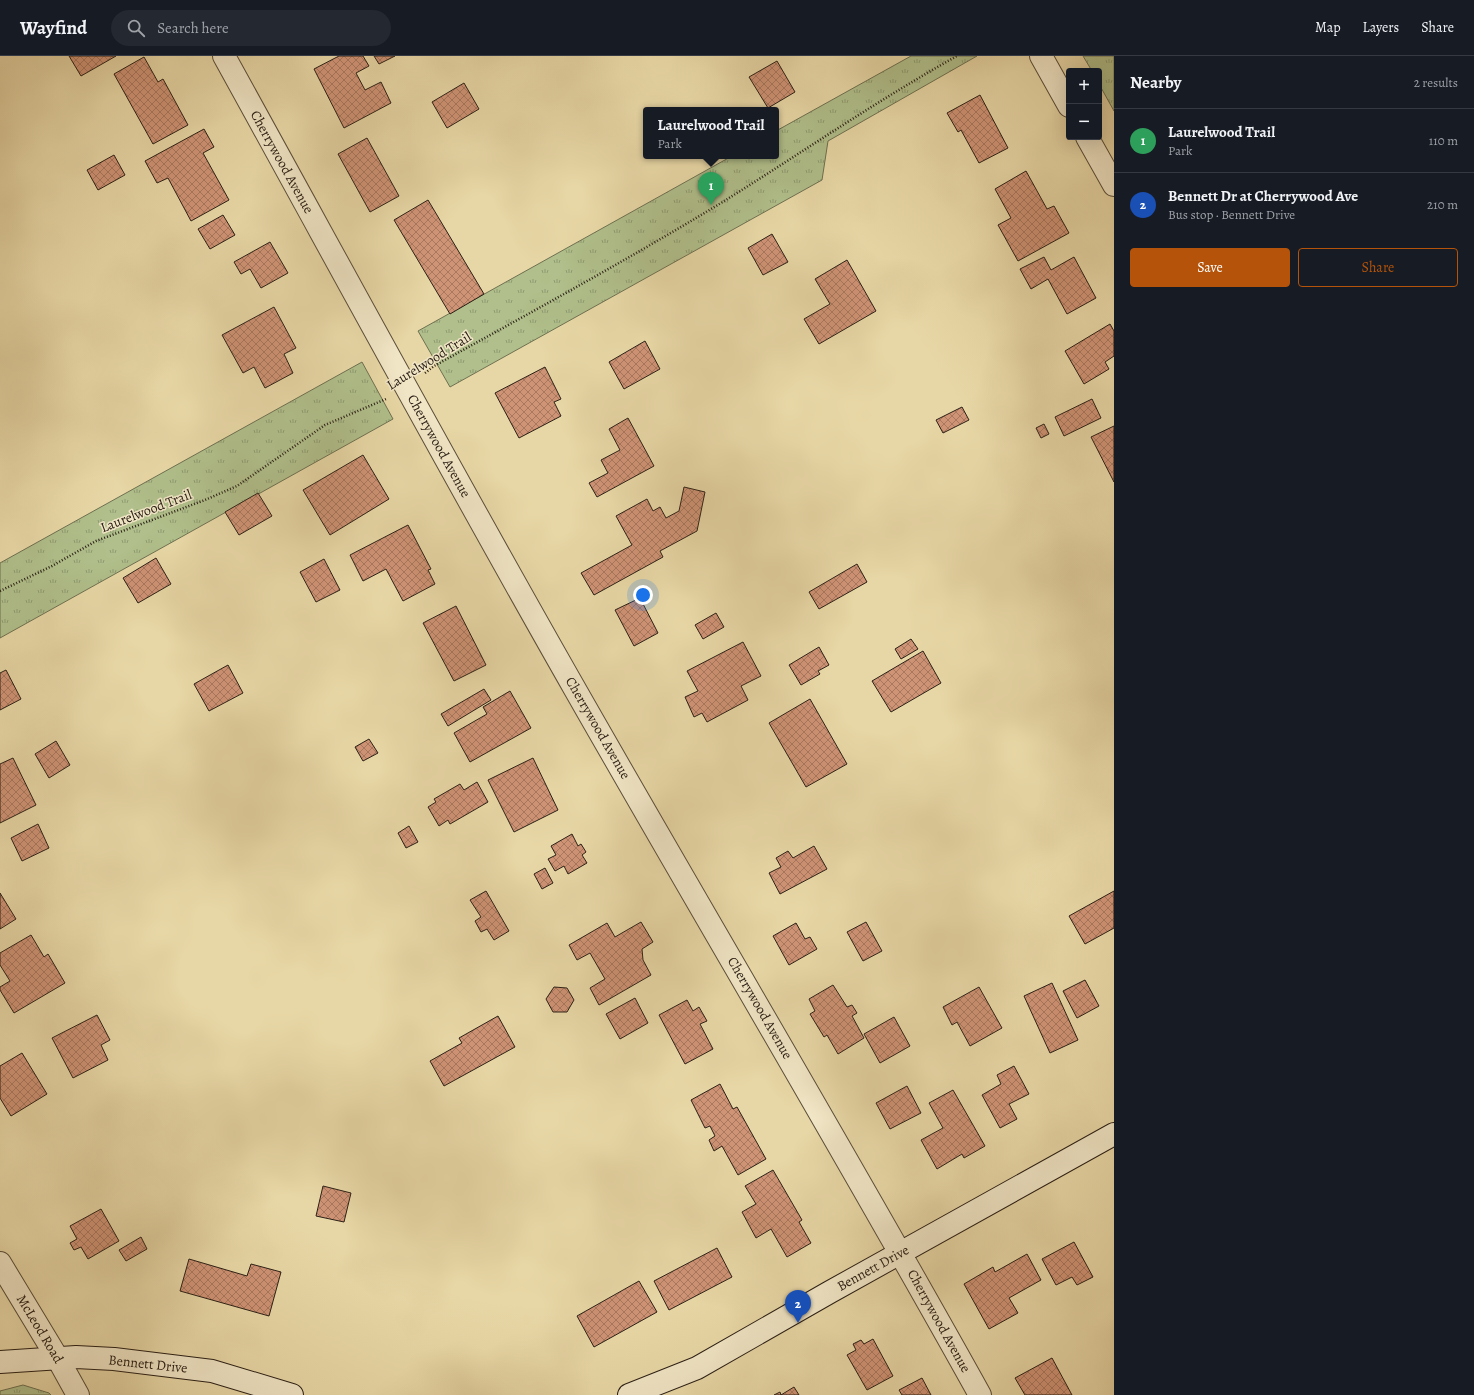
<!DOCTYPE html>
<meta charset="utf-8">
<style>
body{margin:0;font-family:Alegreya,serif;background:#242831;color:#f1f3f6}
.controls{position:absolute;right:12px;top:12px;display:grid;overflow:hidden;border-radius:4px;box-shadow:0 4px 16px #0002}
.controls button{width:36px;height:36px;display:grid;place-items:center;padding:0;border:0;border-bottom:1px solid #363941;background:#171b24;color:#f1f3f6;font:20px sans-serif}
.you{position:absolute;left:643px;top:539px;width:14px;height:14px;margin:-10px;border:3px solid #fff;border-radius:50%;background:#1a73e8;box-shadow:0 0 0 6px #1a73e833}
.badge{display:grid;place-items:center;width:26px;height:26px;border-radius:50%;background:#b45309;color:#fff;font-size:13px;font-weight:700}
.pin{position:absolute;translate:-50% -33px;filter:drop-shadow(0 1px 2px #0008)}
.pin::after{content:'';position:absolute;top:21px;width:14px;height:12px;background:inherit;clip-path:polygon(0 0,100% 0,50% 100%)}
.popup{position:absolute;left:643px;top:51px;width:136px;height:52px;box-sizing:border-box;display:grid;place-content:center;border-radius:4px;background:#171b24;filter:drop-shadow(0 1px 3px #0005);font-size:13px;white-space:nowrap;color:#9ea1a6}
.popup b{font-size:15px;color:#f1f3f6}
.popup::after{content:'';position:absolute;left:50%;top:100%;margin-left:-8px;border:8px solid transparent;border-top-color:#171b24}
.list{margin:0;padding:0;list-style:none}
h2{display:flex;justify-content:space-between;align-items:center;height:52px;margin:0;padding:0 16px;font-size:17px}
h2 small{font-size:13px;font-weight:400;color:#9ea1a6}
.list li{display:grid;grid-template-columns:26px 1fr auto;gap:12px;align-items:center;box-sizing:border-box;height:64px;padding:0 16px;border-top:1px solid #363941}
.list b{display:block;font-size:15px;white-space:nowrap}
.list p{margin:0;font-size:13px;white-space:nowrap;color:#9ea1a6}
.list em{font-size:13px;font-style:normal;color:#9ea1a6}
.actions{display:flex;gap:8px;padding:12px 16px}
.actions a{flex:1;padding:9px 0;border:1px solid #b45309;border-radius:4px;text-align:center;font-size:14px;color:#b45309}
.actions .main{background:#b45309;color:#fff}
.icon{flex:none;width:22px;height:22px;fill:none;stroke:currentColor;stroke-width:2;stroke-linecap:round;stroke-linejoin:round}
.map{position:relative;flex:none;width:1114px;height:1339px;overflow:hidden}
header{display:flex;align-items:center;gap:24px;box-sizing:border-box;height:56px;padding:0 20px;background:#171b24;border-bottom:1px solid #363941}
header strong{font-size:19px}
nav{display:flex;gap:22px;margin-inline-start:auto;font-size:14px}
.search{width:280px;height:36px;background:#242831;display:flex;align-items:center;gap:10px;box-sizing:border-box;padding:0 14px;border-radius:22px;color:#9ea1a6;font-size:15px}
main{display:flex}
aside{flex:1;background:#171b24}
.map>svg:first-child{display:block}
.grass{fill:url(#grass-tufts);stroke:#6e7050}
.building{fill:url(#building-cross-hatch);stroke:#2b2016}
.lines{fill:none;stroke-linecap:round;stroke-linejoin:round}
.minor-casing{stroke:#5a4e3a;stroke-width:24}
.secondary-casing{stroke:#2b2016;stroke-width:24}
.path{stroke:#2b2016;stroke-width:2.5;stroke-dasharray:1 2;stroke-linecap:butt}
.minor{stroke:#f0e5c5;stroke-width:22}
.secondary{stroke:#f0e5c5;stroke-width:22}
.labels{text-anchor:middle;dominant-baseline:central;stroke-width:3;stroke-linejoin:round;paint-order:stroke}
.street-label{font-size:14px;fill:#2b2016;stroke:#f0e5c5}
</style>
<header>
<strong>Wayfind</strong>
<div class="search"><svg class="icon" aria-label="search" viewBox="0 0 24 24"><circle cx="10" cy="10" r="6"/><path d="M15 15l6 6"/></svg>Search here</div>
<nav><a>Map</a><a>Layers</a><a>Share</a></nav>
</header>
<main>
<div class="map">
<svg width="1114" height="1339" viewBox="0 0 1114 1339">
<defs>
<pattern id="grass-tufts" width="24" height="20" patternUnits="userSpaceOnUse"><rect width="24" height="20" fill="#b0bf8b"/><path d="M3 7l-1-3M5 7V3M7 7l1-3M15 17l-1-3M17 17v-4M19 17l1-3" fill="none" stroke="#8f9b71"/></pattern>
<pattern id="building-cross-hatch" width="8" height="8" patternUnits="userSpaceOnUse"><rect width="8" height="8" fill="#cf9375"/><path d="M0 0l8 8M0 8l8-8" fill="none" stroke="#a8785f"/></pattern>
</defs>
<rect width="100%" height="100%" fill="#e8d7a6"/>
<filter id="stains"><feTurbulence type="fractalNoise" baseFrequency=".005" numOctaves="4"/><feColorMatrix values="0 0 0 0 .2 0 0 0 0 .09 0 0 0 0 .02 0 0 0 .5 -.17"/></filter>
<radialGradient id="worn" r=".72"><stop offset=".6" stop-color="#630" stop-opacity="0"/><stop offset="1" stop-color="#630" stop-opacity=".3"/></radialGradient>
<g class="grass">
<path d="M911,0H977L828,85L822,124L450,331L418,275L732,100H776V75Z"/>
<path d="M1083,0H1114V55L1099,28V15H1092Z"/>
<path d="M362,306L393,363L0,582V507Z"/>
<path d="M23,1329L49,1337L51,1339H0V1335Z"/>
</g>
<g class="building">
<path d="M69,0H116L81,20Z"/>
<path d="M339,0H363L369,10L356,17L365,34L381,26L391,47L344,72L314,13Z"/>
<path d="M374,0H395L379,8Z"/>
<path d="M144,1L158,26L163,23L188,69L153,88L114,18Z"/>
<path d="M777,5L795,36L768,52L749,21Z"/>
<path d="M464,27L479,53L447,72L432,46Z"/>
<path d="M980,39L1008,92L979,107L961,74L958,76L947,57Z"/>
<path d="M204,73L214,91L203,97L229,144L191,165L168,122L157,127L145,105Z"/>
<path d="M367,82L399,140L370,156L338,98Z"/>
<path d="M114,99L125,119L98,134L87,114Z"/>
<path d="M1026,115L1047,153L1054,150L1069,177L1018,205L998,169L1011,162L995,133Z"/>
<path d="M428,144L484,238L450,258L394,164Z"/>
<path d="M223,159L235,179L210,193L198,173Z"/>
<path d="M772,178L788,206L763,219L748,192Z"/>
<path d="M270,186L288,217L261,232L250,213L241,218L234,206Z"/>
<path d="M1044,201L1051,214L1074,201L1096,242L1067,258L1048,223L1031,233L1020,213Z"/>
<path d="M847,204L876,255L819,288L804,263L830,248L815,223Z"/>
<path d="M274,251L296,292L284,298L293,317L265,332L254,311L243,317L222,279Z"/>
<path d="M1110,268L1114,275V300L1105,306L1109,313L1084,328L1065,295Z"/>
<path d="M645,285L660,313L624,333L609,306Z"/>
<path d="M545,311L561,343L554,346L561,360L519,382L495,337Z"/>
<path d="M1092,343L1101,362L1064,380L1055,361Z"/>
<path d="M962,351L969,364L943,377L936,364Z"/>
<path d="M628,362L654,410L597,441L589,427L608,417L601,404L620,394L609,373Z"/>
<path d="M1044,368L1049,378L1041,382L1036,372Z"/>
<path d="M1114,370V426L1091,381Z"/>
<path d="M363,399L389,443L330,479L303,434Z"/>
<path d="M684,431L705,436L697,475L660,495L663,501L594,539L581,517L632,489L616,460L647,443L653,455L660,451L666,462L679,455Z"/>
<path d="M258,437L272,460L239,479L225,456Z"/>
<path d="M408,469L431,513L428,514L435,528L403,545L386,513L363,525L350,499Z"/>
<path d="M156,502L171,528L138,547L123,522Z"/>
<path d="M324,503L340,534L316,546L300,516Z"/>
<path d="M857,508L867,526L819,553L809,536Z"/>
<path d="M640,542L658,577L634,590L615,554Z"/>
<path d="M456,550L486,609L454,625L423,567Z"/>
<path d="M716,557L724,571L703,583L695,569Z"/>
<path d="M911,583L918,593L901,603L895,593Z"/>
<path d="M743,586L761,620L741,630L748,644L707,666L702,657L694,661L685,641L698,635L687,615Z"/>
<path d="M819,591L829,609L818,615L820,618L801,629L789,609Z"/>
<path d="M923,595L941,627L891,656L872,625Z"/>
<path d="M228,609L243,637L209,655L194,628Z"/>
<path d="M6,614L21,643L0,654V617Z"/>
<path d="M484,633L491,644L448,670L441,658Z"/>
<path d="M510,635L531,672L470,706L454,677L487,658L483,651Z"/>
<path d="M810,643L847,708L806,731L769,667Z"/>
<path d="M369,683L378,697L363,705L355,691Z"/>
<path d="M56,685L70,709L49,722L35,698Z"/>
<path d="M13,702L36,749L0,767V708Z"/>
<path d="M533,702L558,754L514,776L488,724Z"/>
<path d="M477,726L488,746L450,768L448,764L439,770L428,751L436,746L434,743L460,728L464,734Z"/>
<path d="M38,768L49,792L22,805L11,782Z"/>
<path d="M409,770L418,786L406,792L398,777Z"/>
<path d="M572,778L578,790L581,788L586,796L582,799L587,807L568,818L564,810L555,815L548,803L556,799L551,790Z"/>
<path d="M814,790L827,813L780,838L769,817L781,811L776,802L788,795L793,802Z"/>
<path d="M545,812L553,827L542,833L534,818Z"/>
<path d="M486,835L509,875L494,884L487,873L481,876L475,865L481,861L470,844Z"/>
<path d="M1114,835V872L1085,888L1069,860Z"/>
<path d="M0,837L16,863L0,873Z"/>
<path d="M641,866L653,886L642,893L643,904L651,919L599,949L590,932L605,923L590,897L577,904L569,889L607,867L615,881Z"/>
<path d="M866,866L882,895L863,905L847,876Z"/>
<path d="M796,867L805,883L810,881L817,893L789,909L773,880Z"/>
<path d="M31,879L44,901L48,898L65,927L14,957L0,934V931L10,925L0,909V897Z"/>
<path d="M1085,924L1099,950L1077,962L1063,935Z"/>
<path d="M1052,927L1078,984L1050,997L1024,940Z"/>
<path d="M833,929L847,951L852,949L857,957L852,960L864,982L838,998L827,979L824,981L810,958L815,955L809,943Z"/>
<path d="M554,931L567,932L574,944L567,956H553L546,943Z"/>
<path d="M979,931L1002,972L970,990L957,966L952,969L943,951Z"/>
<path d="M635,942L648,967L620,983L606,958Z"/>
<path d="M687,944L693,955L699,951L707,965L700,968L713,993L685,1008L659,959Z"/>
<path d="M97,959L110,984L101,989L108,1004L73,1022L52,982Z"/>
<path d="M498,960L515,991L444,1030L430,1005L462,987L459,982Z"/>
<path d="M894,961L910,990L880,1007L864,978Z"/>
<path d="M22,997L47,1038L11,1060L0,1042V1010Z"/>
<path d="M1014,1010L1029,1038L1009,1048L1017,1063L1000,1072L982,1039L1001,1028L997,1019Z"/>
<path d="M720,1028L733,1053L737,1051L766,1103L738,1119L722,1090L714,1095L709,1084L715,1080L710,1070L705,1072L691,1044Z"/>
<path d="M907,1030L921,1057L890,1073L876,1047Z"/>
<path d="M953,1034L985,1090L964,1102L962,1098L937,1113L921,1084L943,1072L929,1047Z"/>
<path d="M773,1114L802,1164L799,1166L811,1187L787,1201L771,1173L756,1182L742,1156L756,1148L745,1130Z"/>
<path d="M323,1130L351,1137L344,1166L316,1160Z"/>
<path d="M101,1153L119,1185L88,1203L81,1191L74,1194L70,1187L77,1183L70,1170Z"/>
<path d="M141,1181L147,1193L126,1205L119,1194Z"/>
<path d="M1074,1186L1093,1221L1077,1229L1072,1221L1056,1229L1042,1203Z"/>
<path d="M717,1192L732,1221L669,1254L654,1225Z"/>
<path d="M1027,1198L1041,1224L1009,1242L1018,1257L989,1273L964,1228L993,1211L995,1216Z"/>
<path d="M189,1203L247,1220L251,1208L281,1216L269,1260L180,1235Z"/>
<path d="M639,1225L657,1256L594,1291L577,1260Z"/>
<path d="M873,1283L893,1320L867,1334L847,1299L856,1294L853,1288L861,1284L864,1288Z"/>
<path d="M1052,1302L1072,1339H1025L1015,1322Z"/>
<path d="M922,1322L931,1339H902L899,1334Z"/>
<path d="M794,1331L799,1339H774L780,1336L781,1339Z"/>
</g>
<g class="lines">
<defs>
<g id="minor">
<path d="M224,0C341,212 456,425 576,635C710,870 849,1103 980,1339"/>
<path d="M1041,0L1069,50"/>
<path d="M1087,81L1114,129"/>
<path d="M0,1207L58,1303L78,1339"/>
</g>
<g id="secondary">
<path d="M0,1306L76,1301L114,1303L212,1315L292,1339"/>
<path d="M629,1339L697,1312L830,1236L1114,1078"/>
</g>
</defs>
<use href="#minor" class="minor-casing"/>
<use href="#secondary" class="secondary-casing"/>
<g class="path">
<path d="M425,317L434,310C530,257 627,204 721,147C800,98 876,45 957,0"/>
<path d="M0,535L52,510L96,485L205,444L237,430L325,369L386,343"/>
</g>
<use href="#minor" class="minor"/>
<use href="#secondary" class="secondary"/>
</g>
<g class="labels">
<g class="street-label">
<text transform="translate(282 106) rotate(61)">Cherrywood Avenue</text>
<text transform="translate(429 305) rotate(-32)">Laurelwood Trail</text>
<text transform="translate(439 390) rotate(61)">Cherrywood Avenue</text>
<text transform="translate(146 455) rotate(-21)">Laurelwood Trail</text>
<text transform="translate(598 672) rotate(60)">Cherrywood Avenue</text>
<text transform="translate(760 952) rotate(60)">Cherrywood Avenue</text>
<text transform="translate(873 1212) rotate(-29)">Bennett Drive</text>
<text transform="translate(939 1265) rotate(61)">Cherrywood Avenue</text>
<text transform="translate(40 1273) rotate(59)">McLeod Road</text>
<text transform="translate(148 1308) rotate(6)">Bennett Drive</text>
</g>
</g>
<rect width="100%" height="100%" filter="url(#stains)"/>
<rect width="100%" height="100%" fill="url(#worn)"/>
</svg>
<div class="controls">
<button>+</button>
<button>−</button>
</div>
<div class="you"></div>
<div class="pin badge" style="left:711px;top:149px;background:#2e9e5b">1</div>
<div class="popup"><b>Laurelwood Trail</b>Park</div>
<div class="pin badge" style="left:798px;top:1267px;background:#1a4fb4">2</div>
</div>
<aside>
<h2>Nearby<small>2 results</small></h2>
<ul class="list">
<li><span class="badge" style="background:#2e9e5b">1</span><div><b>Laurelwood Trail</b><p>Park</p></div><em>110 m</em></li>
<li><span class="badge" style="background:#1a4fb4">2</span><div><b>Bennett Dr at Cherrywood Ave</b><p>Bus stop · Bennett Drive</p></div><em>210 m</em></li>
</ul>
<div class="actions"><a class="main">Save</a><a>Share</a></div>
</aside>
</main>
